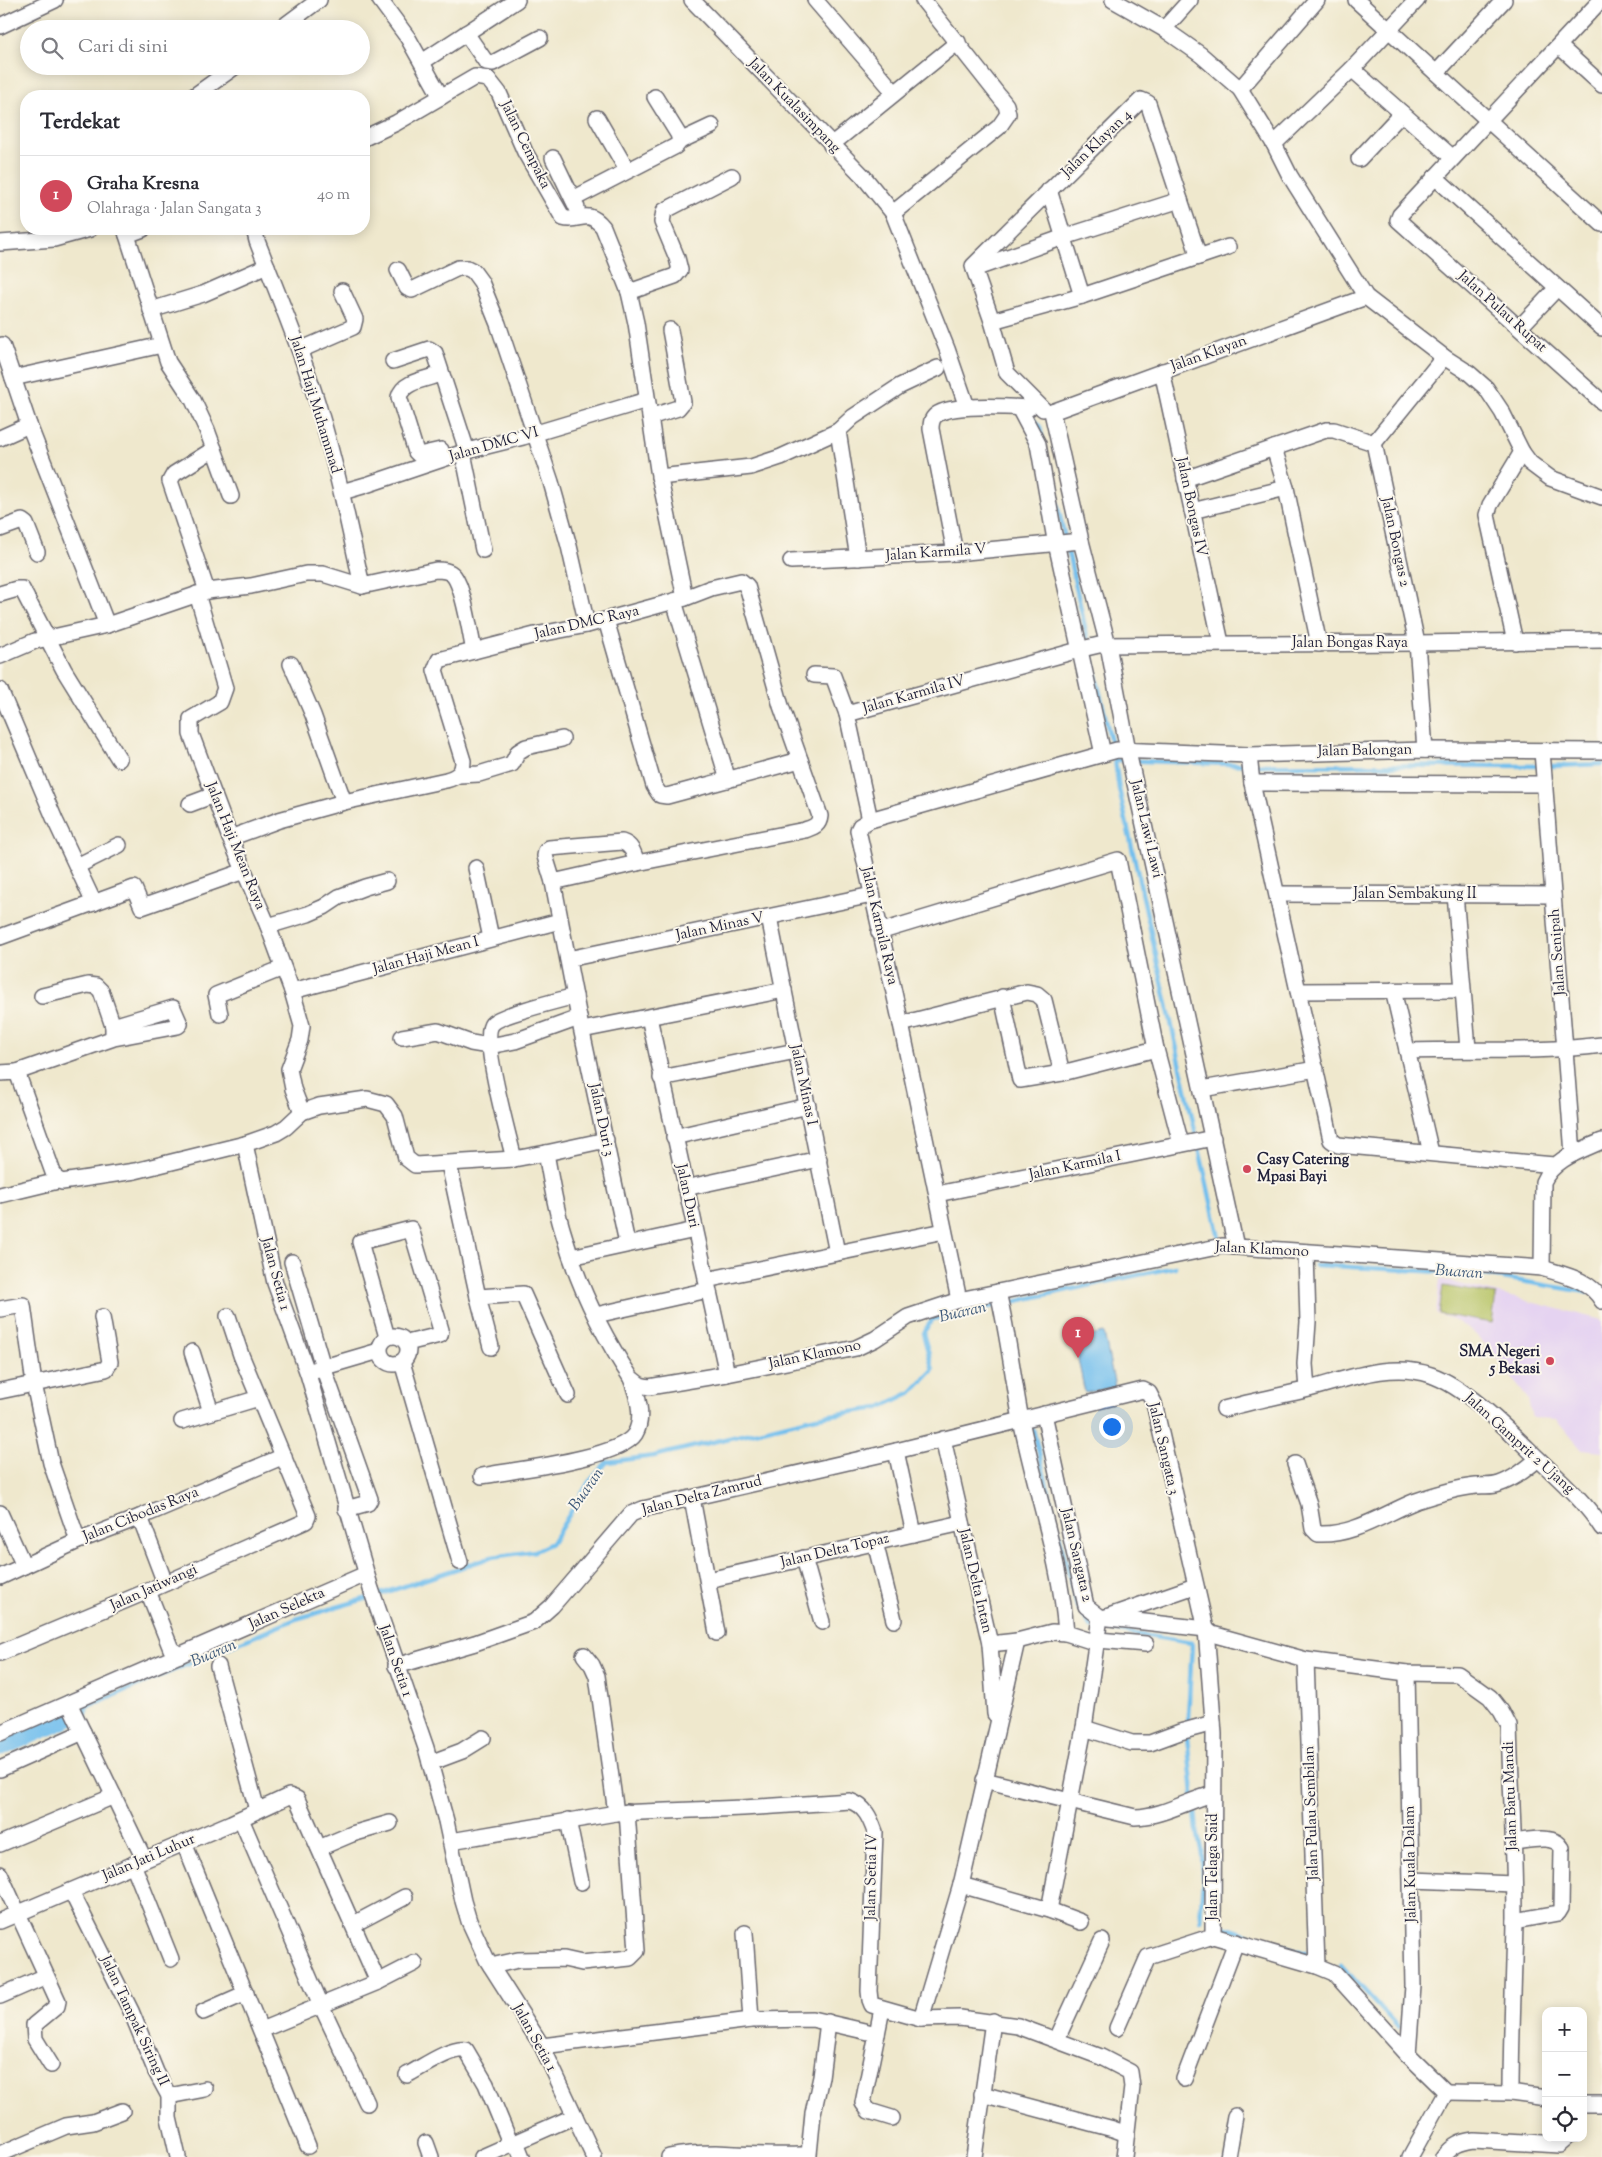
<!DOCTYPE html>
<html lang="id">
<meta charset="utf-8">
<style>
body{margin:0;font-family:"Sorts Mill Goudy",serif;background:#f7f7f7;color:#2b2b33}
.controls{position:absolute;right:15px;bottom:15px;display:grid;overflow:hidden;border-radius:10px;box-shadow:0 2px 12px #0003}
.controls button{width:45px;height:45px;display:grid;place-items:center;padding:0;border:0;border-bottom:1px solid #e1e1e2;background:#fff;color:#2b2b33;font:25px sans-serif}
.you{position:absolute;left:1111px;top:1426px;width:18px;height:18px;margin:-12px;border:4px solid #fff;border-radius:50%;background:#1a73e8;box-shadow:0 0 0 8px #1a73e833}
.badge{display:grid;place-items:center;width:32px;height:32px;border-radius:50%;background:#d1495b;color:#fff;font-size:16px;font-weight:700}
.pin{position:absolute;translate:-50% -41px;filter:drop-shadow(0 1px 2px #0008)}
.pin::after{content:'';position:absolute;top:26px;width:18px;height:15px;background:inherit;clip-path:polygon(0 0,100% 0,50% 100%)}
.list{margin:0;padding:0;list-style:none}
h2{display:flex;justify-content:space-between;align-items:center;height:65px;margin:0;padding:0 20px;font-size:21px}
h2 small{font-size:16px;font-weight:400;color:#7c7c81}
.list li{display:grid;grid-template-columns:32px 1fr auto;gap:15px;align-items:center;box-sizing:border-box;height:80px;padding:0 20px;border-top:1px solid #e1e1e2}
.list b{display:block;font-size:19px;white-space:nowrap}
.list p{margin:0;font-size:16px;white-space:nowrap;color:#7c7c81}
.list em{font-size:16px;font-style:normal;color:#7c7c81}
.icon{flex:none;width:28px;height:28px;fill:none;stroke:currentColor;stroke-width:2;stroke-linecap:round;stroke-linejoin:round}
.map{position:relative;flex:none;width:1602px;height:2157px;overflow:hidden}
.search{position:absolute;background:#fff;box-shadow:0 2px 12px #0003;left:20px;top:20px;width:350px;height:55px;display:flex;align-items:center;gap:12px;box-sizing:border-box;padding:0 18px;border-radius:28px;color:#7c7c81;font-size:19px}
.panel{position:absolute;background:#fff;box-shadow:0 2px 12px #0003;left:20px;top:90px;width:350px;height:145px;border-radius:20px}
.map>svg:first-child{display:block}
.built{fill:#e5d3f1}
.green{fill:#b5c264;stroke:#6c7250}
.water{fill:#73bfed;stroke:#4a7094}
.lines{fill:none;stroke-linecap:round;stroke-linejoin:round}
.stream{stroke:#73bfed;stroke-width:4.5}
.river{stroke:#73bfed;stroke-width:25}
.minor-casing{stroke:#6a676e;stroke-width:18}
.minor{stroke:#fff;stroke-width:15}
.poi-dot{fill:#d1495b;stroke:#fbf7ec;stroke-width:2}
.labels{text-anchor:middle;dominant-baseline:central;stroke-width:4;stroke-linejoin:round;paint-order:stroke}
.street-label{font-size:15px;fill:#22223b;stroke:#fbf7ec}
.poi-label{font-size:15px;font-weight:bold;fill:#22223b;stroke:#fbf7ec;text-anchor:start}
.water-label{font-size:16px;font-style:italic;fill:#3e5979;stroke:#fbf7ec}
</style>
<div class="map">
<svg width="1602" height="2157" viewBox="0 0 1602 2157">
<rect width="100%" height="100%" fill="#fbf7ec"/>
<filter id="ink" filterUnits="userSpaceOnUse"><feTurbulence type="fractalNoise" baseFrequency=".02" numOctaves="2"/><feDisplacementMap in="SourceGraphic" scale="10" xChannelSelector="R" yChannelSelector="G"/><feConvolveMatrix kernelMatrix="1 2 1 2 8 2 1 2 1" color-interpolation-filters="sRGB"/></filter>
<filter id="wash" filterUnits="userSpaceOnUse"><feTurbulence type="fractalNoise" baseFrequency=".0096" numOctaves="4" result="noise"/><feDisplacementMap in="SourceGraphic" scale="20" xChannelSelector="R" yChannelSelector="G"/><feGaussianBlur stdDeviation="1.12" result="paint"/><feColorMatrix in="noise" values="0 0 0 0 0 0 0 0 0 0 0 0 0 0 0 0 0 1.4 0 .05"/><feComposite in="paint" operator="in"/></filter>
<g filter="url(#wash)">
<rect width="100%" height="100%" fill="#efe8cd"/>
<path class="built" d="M1440,1279L1602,1320V1452L1582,1450L1556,1419L1532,1418L1528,1399L1488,1347L1473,1332L1453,1319L1436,1314Z"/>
<path class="green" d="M1443,1286L1496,1295L1492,1323L1439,1314Z"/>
<path class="water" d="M1104,1333L1115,1387L1085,1393L1074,1340Z"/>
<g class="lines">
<g class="stream">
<path d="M1031,417L1040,427L1042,438"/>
<path d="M1053,485L1115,760L1119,789L1219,1238"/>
<path d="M1115,760L1259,765L1553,766L1602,764"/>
<path d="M1315,1265L1479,1274L1586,1292"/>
<path d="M1033,1429L1077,1607L1091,1627L1192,1643L1187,1737L1197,1830L1202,1854L1203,1880L1200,1920"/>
<path d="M77,1711L296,1619L375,1596L492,1557L535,1551L552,1543L589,1482L607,1462L654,1456L817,1417L879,1408L912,1392L933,1370L923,1333L933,1319L1175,1267"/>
<path d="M1224,1927L1305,1953"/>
<path d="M1341,1965L1398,2027"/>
</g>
<path class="river" d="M0,1744L76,1711"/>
</g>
</g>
<g filter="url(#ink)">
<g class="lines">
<defs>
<g id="minor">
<path d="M380,0L408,38L441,97"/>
<path d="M692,0L863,176L893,213L947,349L967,407"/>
<path d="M815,0L894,92"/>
<path d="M1113,0L1164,29L1201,55L1240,89L1274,144L1290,176L1366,297L1444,357L1469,373L1486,388L1502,412L1522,452L1530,463L1550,478L1602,497"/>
<path d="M1356,0L1602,224"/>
<path d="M1601,0L1400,215L1398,220L1602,402"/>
<path d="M0,26L55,0"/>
<path d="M280,29L319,0"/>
<path d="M1164,29L1190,0"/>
<path d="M466,33L486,62L493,63L540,38"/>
<path d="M1559,46L1602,85"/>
<path d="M422,62L517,0"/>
<path d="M1352,69L1453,158"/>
<path d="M1437,72L1504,0"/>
<path d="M1240,89L1317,0"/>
<path d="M194,96L236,66"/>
<path d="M597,118L627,170"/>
<path d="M364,138L396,123L475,77L488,79L499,93L525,152L563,218C580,223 586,207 603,227L629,292L636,323L658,470L685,598"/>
<path d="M680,141L712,126"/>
<path d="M1274,144L1352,69L1417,0"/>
<path d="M831,145L958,42"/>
<path d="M553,158L577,208"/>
<path d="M1359,159L1402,113"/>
<path d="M1435,177L1602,328"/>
<path d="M1049,190L1082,296"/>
<path d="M573,199L676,146L680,141L678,134L655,97"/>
<path d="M893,213L999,127L1008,114L1006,105L923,0"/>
<path d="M125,229L168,362L193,400L207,430L231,496"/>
<path d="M254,229L257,241C278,295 301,349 318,405C336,464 349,525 362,586"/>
<path d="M127,235L143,229"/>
<path d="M0,243L54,239L90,229"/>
<path d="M974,269L1064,237L1180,200"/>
<path d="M398,270L407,288L412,290L458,268H467L473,271L481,282L498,324L551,482L569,546L587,625"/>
<path d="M629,292L675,276L680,270L677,258L662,222L664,211L732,176"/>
<path d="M151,310L203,294L267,266"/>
<path d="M992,321L1082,296L1228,247"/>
<path d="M1520,327L1557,288"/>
<path d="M2,345L29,425"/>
<path d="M300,350L353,327L355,319L342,291"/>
<path d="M393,361L429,349L435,353L467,451"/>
<path d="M1162,371L1221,643"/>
<path d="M441,374C427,379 403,381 399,397L416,452L419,455L441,450"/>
<path d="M13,378L162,345"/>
<path d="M1019,408L1038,444L1054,534L1103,754"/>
<path d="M1043,409L1007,373L992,321L973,266L1141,100L1148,103L1199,257"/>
<path d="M1052,412L1081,541L1108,645L1129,756L1236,1247"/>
<path d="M1052,412L1366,297"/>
<path d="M650,417L678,408L683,402L670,330"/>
<path d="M838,431L858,558"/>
<path d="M0,438L29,425L107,625"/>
<path d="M1374,443L1417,643L1425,750"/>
<path d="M1374,443L1444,357"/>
<path d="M1274,448L1286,488L1319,644"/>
<path d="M463,453L483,550"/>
<path d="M659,477L751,467L781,457L838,431L853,417L900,386L938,368"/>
<path d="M1185,479L1326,430H1334L1374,443"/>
<path d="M342,492L366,485L467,451L523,437L647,400"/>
<path d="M1192,511L1286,488"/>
<path d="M0,529L22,521L26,524L37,552"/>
<path d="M955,553L931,429C931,424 931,419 936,415C952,403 1008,407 1029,408"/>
<path d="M791,561L955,553L1081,541"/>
<path d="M207,591L170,481L174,474L214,449"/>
<path d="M0,594L17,589H22L64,670L119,759"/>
<path d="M197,594L225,688L220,702L191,719V734L230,838L268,926L292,991L302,1026L300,1040L289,1069L293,1089L302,1112"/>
<path d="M674,601L728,780"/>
<path d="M606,620L654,786L660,795L667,796L800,760"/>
<path d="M1515,642L1487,515L1490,505L1522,452"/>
<path d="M0,656L35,641L107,625L207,591L251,586L306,574H323L362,586L436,570C442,570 449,570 454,576C464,589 470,633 474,651"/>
<path d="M291,664L313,715L344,802"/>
<path d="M814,675L833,676L847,714"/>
<path d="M0,690L55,820L94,903"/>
<path d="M1542,751L1573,1154"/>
<path d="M1249,755L1252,783L1331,1140L1338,1145L1554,1165"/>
<path d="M459,775L479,774L512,764L518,752L526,747L562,739"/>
<path d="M1252,783L1545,784"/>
<path d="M190,804L214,795"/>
<path d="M870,820L847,714L1086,648L1099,645L1417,643L1602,640"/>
<path d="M230,838L279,820L344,802L446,780C457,777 463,773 463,761L435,670L439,660L535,635L587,625L685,598L711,588L741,581L747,586L781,706L820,816C819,826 813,827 805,830L637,863L553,882"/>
<path d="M77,866L119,845"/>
<path d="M476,868L491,938"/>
<path d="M1277,894L1553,895"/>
<path d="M1455,894L1468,1049"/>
<path d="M769,917L837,1253"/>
<path d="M268,926L308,914L324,907L339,897L365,887L387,881"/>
<path d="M879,932L1118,860L1156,1049L1181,1144"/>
<path d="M0,937L134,888L142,907L244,871"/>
<path d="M568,959L872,895"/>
<path d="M1393,990L1431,1153"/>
<path d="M292,991L560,921"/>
<path d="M1298,991L1462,990"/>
<path d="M42,996L88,985L96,986L101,991L113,1026V1034"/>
<path d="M1002,997L1020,1080L1062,1073L1156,1049"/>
<path d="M220,1014L216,995L283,968"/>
<path d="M649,1017L727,1374"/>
<path d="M901,1024L1027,992L1037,994L1044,1000L1062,1073"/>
<path d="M582,1030L784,990"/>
<path d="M402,1037L438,1031L471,1043L489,1046L515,1041L579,1018"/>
<path d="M1407,1051C1472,1049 1538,1053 1602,1045"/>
<path d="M17,1072L114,1038L178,1026L180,1024L173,1008L113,1026"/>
<path d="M0,1073L17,1072L55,1178L62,1182L135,1171L245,1144L276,1133L286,1127L302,1112L319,1106L367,1099L386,1104L395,1116L406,1158L415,1165L514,1159L546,1153C551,1180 555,1207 563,1232C577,1283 602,1334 631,1378L640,1385L649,1387L727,1374L856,1348L875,1339L908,1317L959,1300L1222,1246L1542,1268C1564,1275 1590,1279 1602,1301"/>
<path d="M661,1078L796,1051"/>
<path d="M1202,1089L1316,1069"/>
<path d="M674,1137L808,1106"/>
<path d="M245,1144L275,1283L308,1374L371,1589L426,1748L446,1821L463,1901L469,1921L487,1960L542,2046L594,2157"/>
<path d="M546,1153L606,1140"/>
<path d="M514,1159C509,1138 481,1037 492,1024C499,1015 560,1000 575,996"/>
<path d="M449,1164L478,1297L523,1294L568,1395"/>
<path d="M685,1188L819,1159"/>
<path d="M937,1194L1213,1138"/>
<path d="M0,1195L58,1181"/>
<path d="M627,1243L579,1018L553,882L545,856L546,851L549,848L622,842C632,845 634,854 637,863"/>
<path d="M1306,1252L1308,1322L1305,1364L1307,1389"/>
<path d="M571,1257L695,1230"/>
<path d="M292,1262L323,1367L370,1499L368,1503L346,1509"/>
<path d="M1542,1268L1543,1182C1553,1159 1580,1151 1602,1141"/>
<path d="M706,1280L944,1231"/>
<path d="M998,1292C1008,1334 1013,1378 1021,1420C1035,1491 1061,1561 1066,1633"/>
<path d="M478,1297L491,1347"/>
<path d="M959,1300L901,1024L858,830L860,826L870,820L1117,750L1249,755L1425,750L1602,751"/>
<path d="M0,1309L23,1305L34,1384L51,1463L78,1541"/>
<path d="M596,1315L708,1290"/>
<circle cx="394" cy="1350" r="14"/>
<path d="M387,1337L360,1242L411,1229L441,1330L440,1335L407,1343"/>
<path d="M192,1352L211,1412"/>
<path d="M402,1362L460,1562"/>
<path d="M314,1370L379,1351"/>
<path d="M0,1391L106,1369L110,1362L102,1317"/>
<path d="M1224,1409C1252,1401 1280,1396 1309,1389C1347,1379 1392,1361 1431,1375C1463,1386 1502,1424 1527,1448C1553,1474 1582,1497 1602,1528"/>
<path d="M1044,1414L1086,1606L1100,1617L1206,1629"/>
<path d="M182,1421L259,1398"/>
<path d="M943,1439L990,1644L1017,1641L1052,1632L1066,1633L1097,1643"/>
<path d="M896,1451L914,1534"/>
<path d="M1295,1464L1309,1504L1313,1529L1318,1534C1354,1536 1385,1513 1416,1501C1434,1495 1457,1488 1476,1486C1484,1485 1491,1487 1499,1484C1514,1479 1526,1469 1538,1459"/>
<path d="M482,1476C513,1470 619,1459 635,1434C645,1417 637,1394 631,1378"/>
<path d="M692,1498L717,1633"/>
<path d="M0,1513L24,1566"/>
<path d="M140,1517L165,1583"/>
<path d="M875,1542L894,1620"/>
<path d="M804,1558L822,1622"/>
<path d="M0,1577L78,1541L140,1517L284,1456"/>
<path d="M708,1580L962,1523"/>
<path d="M148,1591L171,1649L180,1655"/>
<path d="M1106,1617L1195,1586"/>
<path d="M1206,1629L1212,1634L1306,1660L1407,1673L1458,1674L1490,1697L1501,1711L1509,1726C1511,1791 1515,1856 1515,1921C1514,1978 1511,2036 1511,2093"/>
<path d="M1098,1640L1146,1644"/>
<path d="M990,1644L995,1714"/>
<path d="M0,1653L148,1591L306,1521L308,1516L241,1355L228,1316"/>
<path d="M584,1655L592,1665L597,1676L616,1813"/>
<path d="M1306,1660L1317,1966"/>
<path d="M218,1666L257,1810"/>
<path d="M396,1666L475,1643L534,1622L552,1606L631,1514L643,1509L896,1451L1143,1390L1149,1393L1154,1403L1206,1629L1214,1734L1213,1936"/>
<path d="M1407,1673L1413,1986L1408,2055"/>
<path d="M69,1703L144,1859"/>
<path d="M1084,1728L1132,1743H1150L1180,1732L1213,1723"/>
<path d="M0,1733L366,1574"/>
<path d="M430,1763L462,1751L483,1738"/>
<path d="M0,1769L83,1732"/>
<path d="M984,1780L1135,1817C1164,1816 1186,1801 1213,1794"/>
<path d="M241,1819L321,2005L367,2103"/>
<path d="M568,1820L581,1882"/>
<path d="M451,1841L616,1813L743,1808L850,1801C865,1806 870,1818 875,1832L869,1991L870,2000L872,2005L921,2019L960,2018L1018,2026L1101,2057L1130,2072L1132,2087L1124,2157"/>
<path d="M1513,1842C1527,1841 1554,1833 1562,1848L1561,1908L1558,1913L1515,1921"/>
<path d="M184,1843L308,2146"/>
<path d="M0,1844L114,1796"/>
<path d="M319,1848L352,1834L390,1823"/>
<path d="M133,1864L171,1959"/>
<path d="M0,1874L58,2001L57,2006L34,2025L35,2039L51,2065"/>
<path d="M1412,1880L1514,1884"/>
<path d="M961,1885L1049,1910L1081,1922"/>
<path d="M71,1891L131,2011L156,2072L169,2096V2118L178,2157"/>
<path d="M1049,1910L1084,1728L1100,1617"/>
<path d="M0,1921L231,1823L289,1796L297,1799L378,1982"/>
<path d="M354,1924L405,1897"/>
<path d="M745,1933L751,2020"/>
<path d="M1213,1936L1317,1966L1334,1973L1408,2055L1446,2092"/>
<path d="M491,1966L518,1960L564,1959L582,1963L630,1958L637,1951L627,1812"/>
<path d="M0,1996L46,1976"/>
<path d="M203,2012L246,1993"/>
<path d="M921,2019L961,1885L1017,1641"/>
<path d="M1117,2028L1148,1957L1213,1936"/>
<path d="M261,2030L378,1982L415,1963"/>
<path d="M877,2034L863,2103L869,2111L892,2118"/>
<path d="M1057,2039L1102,1941"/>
<path d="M542,2046L751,2020L812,2019L877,2034L882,2009"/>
<path d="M407,2075C423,2067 448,2048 466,2050L486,2084L511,2145"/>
<path d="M1184,2079L1236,1942"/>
<path d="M1446,2092L1511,2093L1546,2098"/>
<path d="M982,2094L1113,2129L1127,2134"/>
<path d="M169,2096L205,2089"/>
<path d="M1583,2104H1602"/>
<path d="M516,2142L522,2157"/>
<path d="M426,2143L431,2157"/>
<path d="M0,2154L66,2126L93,2122L122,2111"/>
<path d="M482,2157L575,2116"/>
<path d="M669,2157C684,2154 700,2153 716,2153C733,2154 797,2157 809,2154L813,2113L821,2077L828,2022"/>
<path d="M974,2157L993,2021"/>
<path d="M1228,2157L1235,2116"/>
<path d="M1410,2157L1446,2092"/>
<path d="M1443,2157C1452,2145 1460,2142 1474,2140L1559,2145L1567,2138"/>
</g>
</defs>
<use href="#minor" class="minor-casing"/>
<use href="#minor" class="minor"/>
</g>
</g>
<g class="poi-dot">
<circle cx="1247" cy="1169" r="5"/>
<circle cx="1550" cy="1361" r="5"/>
</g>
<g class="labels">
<g class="street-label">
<text transform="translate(794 106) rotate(46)">Jalan Kualasimpang</text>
<text transform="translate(1097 144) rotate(-44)">Jalan Klayan 4</text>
<text transform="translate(525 145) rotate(64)">Jalan Cempaka</text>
<text transform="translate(1502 312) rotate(42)">Jalan Pulau Rupat</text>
<text transform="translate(1209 354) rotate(-20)">Jalan Klayan</text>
<text transform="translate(315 405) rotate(73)">Jalan Haji Muhammad</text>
<text transform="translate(494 445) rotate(-16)">Jalan DMC VI</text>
<text transform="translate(1191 507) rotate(78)">Jalan Bongas IV</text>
<text transform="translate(1395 542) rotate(78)">Jalan Bongas 2</text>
<text transform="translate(936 553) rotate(-4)">Jalan Karmila V</text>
<text transform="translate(587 623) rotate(-13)">Jalan DMC Raya</text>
<text x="1350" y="643">Jalan Bongas Raya</text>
<text transform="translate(914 695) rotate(-16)">Jalan Karmila IV</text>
<text transform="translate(1365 751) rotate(-1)">Jalan Balongan</text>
<text transform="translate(1146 829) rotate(77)">Jalan Lawi Lawi</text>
<text transform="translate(235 846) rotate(68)">Jalan Haji Mean Raya</text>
<text x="1415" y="894">Jalan Sembakung II</text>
<text transform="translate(879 926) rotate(77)">Jalan Karmila Raya</text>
<text transform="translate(720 927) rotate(-12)">Jalan Minas V</text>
<text transform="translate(1558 952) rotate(-94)">Jalan Senipah</text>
<text transform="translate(426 956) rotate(-15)">Jalan Haji Mean I</text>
<text transform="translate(803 1085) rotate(78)">Jalan Minas I</text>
<text transform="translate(601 1120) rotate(78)">Jalan Duri 3</text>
<text transform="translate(1075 1166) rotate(-12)">Jalan Karmila I</text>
<text transform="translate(687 1196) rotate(78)">Jalan Duri</text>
<text transform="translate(1262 1250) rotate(3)">Jalan Klamono</text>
<text transform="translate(275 1274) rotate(75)">Jalan Setia 1</text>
<text transform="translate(815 1355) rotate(-12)">Jalan Klamono</text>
<text transform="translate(1519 1444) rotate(42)">Jalan Gamprit 2 Ujang</text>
<text transform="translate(1163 1449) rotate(77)">Jalan Sangata 3</text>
<text transform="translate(702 1496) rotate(-14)">Jalan Delta Zamrud</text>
<text transform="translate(141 1515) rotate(-22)">Jalan Cibodas Raya</text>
<text transform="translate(835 1551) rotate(-13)">Jalan Delta Topaz</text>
<text transform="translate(1076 1555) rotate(77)">Jalan Sangata 2</text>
<text transform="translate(975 1581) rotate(77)">Jalan Delta Intan</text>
<text transform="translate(154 1588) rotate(-24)">Jalan Jatiwangi</text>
<text transform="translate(287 1609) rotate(-24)">Jalan Selekta</text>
<text transform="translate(395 1661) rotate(71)">Jalan Setia 1</text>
<text transform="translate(1511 1796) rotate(-92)">Jalan Batu Mandi</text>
<text transform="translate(1312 1813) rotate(-92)">Jalan Pulau Sembilan</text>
<text transform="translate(149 1858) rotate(-23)">Jalan Jati Luhur</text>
<text transform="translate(1411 1864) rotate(-91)">Jalan Kuala Dalam</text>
<text transform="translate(1213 1867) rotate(-90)">Jalan Telaga Said</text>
<text transform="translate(872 1877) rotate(-89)">Jalan Setia IV</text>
<text transform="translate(134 2021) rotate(65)">Jalan Tampak Siring II</text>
<text transform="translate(534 2038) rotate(61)">Jalan Setia 1</text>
</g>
<g class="poi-label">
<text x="1257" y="1160">Casy Catering<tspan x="1257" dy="17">Mpasi Bayi</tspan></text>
<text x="1540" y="1352" text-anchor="end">SMA Negeri<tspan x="1540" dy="17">5 Bekasi</tspan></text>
</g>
<g class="water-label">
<text transform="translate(1459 1273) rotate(4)">Buaran</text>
<text transform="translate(963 1313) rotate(-13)">Buaran</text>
<text transform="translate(587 1490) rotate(-55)">Buaran</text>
<text transform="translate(214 1654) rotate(-23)">Buaran</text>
</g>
</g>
</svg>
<div class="controls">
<button>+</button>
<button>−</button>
<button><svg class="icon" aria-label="locate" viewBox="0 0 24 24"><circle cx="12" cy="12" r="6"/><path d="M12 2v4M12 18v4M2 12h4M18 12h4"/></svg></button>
</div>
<div class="you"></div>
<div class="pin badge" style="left:1078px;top:1358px">1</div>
<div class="search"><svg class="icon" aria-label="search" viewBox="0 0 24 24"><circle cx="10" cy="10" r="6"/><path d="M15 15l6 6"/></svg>Cari di sini</div>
<section class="panel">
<h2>Terdekat<small></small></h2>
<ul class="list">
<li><span class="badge">1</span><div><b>Graha Kresna</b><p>Olahraga · Jalan Sangata 3</p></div><em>40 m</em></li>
</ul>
</section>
</div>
